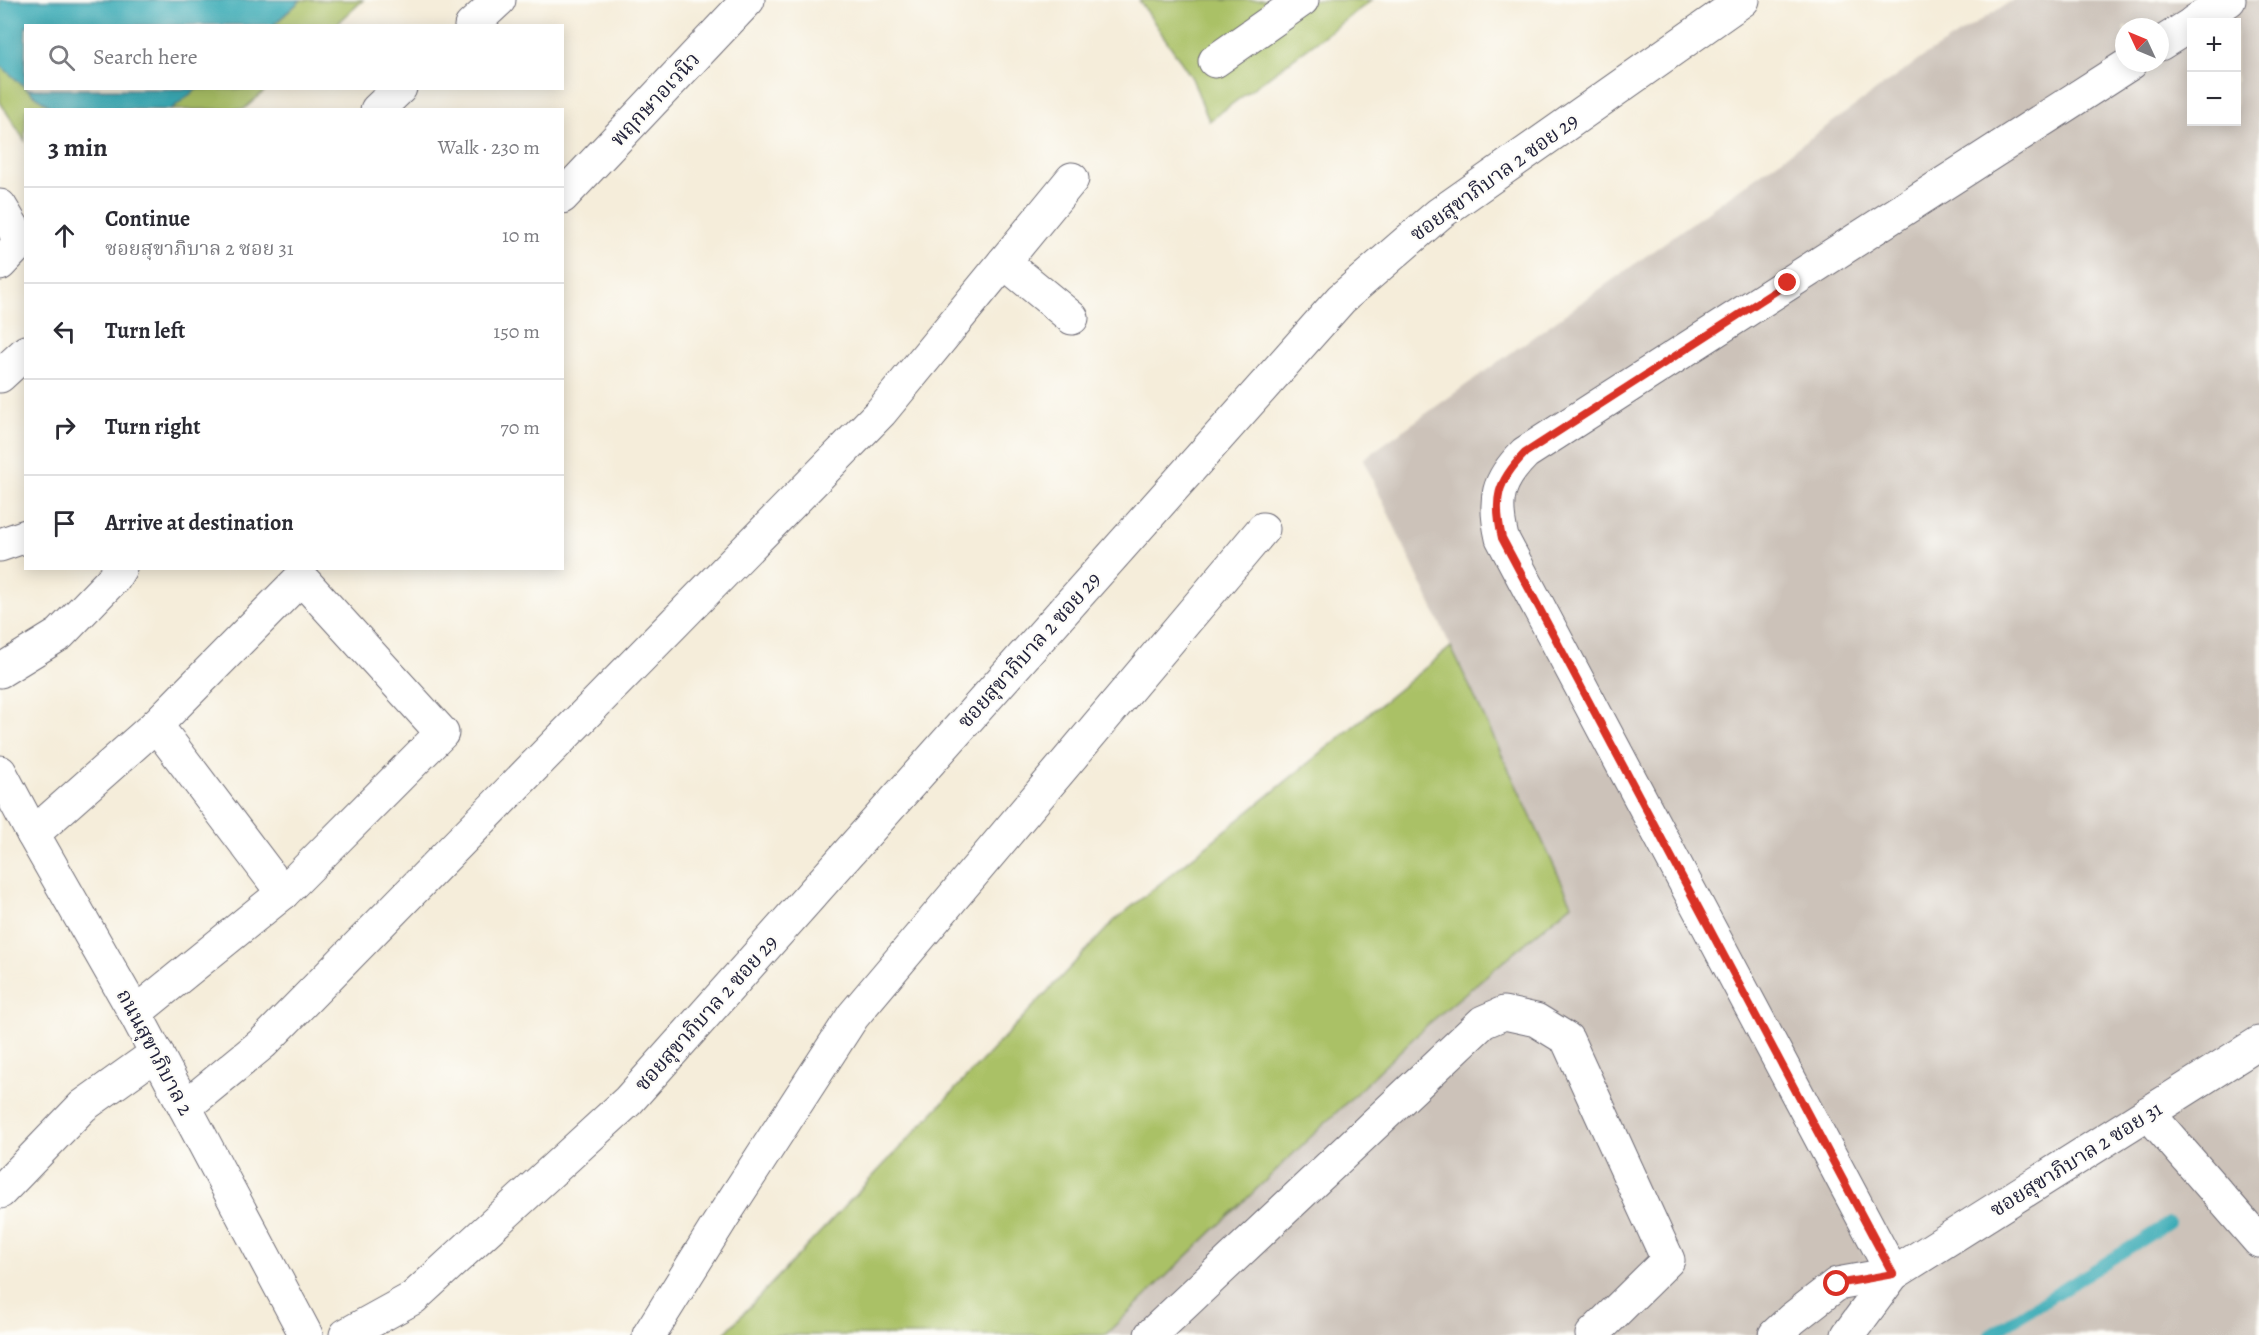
<!DOCTYPE html>
<meta charset="utf-8">
<style>
body{margin:0;font-family:Alegreya,"Noto Serif Thai",serif;background:#f7f7f7;color:#2b2b33}
.controls{position:absolute;right:18px;top:18px;display:grid;overflow:hidden;border-radius:0px;box-shadow:0 3px 15px #0003}
.controls button{width:54px;height:54px;display:grid;place-items:center;padding:0;border:0;border-bottom:2px solid #e1e1e2;background:#fff;color:#2b2b33;font:30px sans-serif}
.compass{position:absolute;left:2115px;top:18px;width:54px;height:54px;border-radius:50%;background:#fff;box-shadow:0 3px 15px #0003;rotate:314deg}
.stop{position:absolute;width:18px;height:18px;margin:-14px;border:4px solid #d93025;border-radius:50%;background:#fff}
.stop.end{background:#d93025;border-color:#fff;box-shadow:0 2px 6px #0008}
.list{margin:0;padding:0;list-style:none}
h2{display:flex;justify-content:space-between;align-items:center;height:78px;margin:0;padding:0 24px;font-size:26px}
h2 small{font-size:20px;font-weight:400;color:#7c7c81}
.list li{display:grid;grid-template-columns:39px 1fr auto;gap:18px;align-items:center;box-sizing:border-box;height:96px;padding:0 24px;border-top:2px solid #e1e1e2}
.list b{display:block;font-size:22px;white-space:nowrap}
.list p{margin:0;font-size:20px;white-space:nowrap;color:#7c7c81}
.list em{font-size:20px;font-style:normal;color:#7c7c81}
.icon{flex:none;width:33px;height:33px;fill:none;stroke:currentColor;stroke-width:2;stroke-linecap:round;stroke-linejoin:round}
.map{position:relative;flex:none;width:2259px;height:1335px;overflow:hidden}
.search{position:absolute;background:#fff;box-shadow:0 3px 15px #0003;left:24px;top:24px;width:540px;height:66px;display:flex;align-items:center;gap:15px;box-sizing:border-box;padding:0 21px;border-radius:0px;color:#7c7c81;font-size:22px}
.panel{position:absolute;background:#fff;box-shadow:0 3px 15px #0003;left:24px;top:108px;width:540px;height:462px;border-radius:0px}
.map>svg:first-child{display:block}
.industrial{fill:#ccc2b9;fill-rule:evenodd}
.green{fill:#aac166;stroke:#667250;stroke-width:1.5}
.water{fill:#3aabb6;stroke:#2e6678;stroke-width:1.5}
.lines{fill:none;stroke-linecap:round;stroke-linejoin:round}
.stream{stroke:#3aabb6;stroke-width:12}
.minor-casing{stroke:#6c6973;stroke-width:35}
.minor{stroke:#fff;stroke-width:33}
.route{stroke:#d93025;stroke-width:8}
.labels{text-anchor:middle;dominant-baseline:central;stroke-width:4.5;stroke-linejoin:round;paint-order:stroke}
.street-label{font-size:21px;fill:#22223b;stroke:#fdfcf7}
</style>
<div class="map">
<svg width="2259" height="1335" viewBox="0 0 2259 1335">
<rect width="100%" height="100%" fill="#fdfcf7"/>
<filter id="ink" filterUnits="userSpaceOnUse"><feTurbulence type="fractalNoise" baseFrequency=".0167" numOctaves="2"/><feDisplacementMap in="SourceGraphic" scale="12" xChannelSelector="R" yChannelSelector="G"/><feConvolveMatrix kernelMatrix="1 2 1 2 8 2 1 2 1" color-interpolation-filters="sRGB"/></filter>
<filter id="wash" filterUnits="userSpaceOnUse"><feTurbulence type="fractalNoise" baseFrequency=".008" numOctaves="4" result="noise"/><feDisplacementMap in="SourceGraphic" scale="24" xChannelSelector="R" yChannelSelector="G"/><feGaussianBlur stdDeviation="1.35" result="paint"/><feColorMatrix in="noise" values="0 0 0 0 0 0 0 0 0 0 0 0 0 0 0 0 0 1.4 0 .05"/><feComposite in="paint" operator="in"/></filter>
<g filter="url(#wash)">
<rect width="100%" height="100%" fill="#f5edda"/>
<path class="industrial" d="M2013,0H2259V1335H1105L1427,1025L1571,904L1363,459L1926,55ZM2192,22H2236V122H2192ZM2124,27H2160V63H2124Z"/>
<g class="green">
<path d="M301,0H363L336,25L273,26Z"/>
<path d="M1139,0H1372L1209,121L1192,78Z"/>
<path d="M0,65L26,88L53,109L26,110L25,141L0,102Z"/>
<path d="M197,89H267L244,109L170,110Z"/>
<path d="M1451,647L1572,904L1427,1025L1105,1335H723L1114,921Z"/>
</g>
<g class="water">
<path d="M0,0H301L273,25L26,26L25,87L0,65Z"/>
<path d="M27,89H197L170,110L53,109Z"/>
</g>
<g class="lines">
<path class="stream" d="M1990,1335L2169,1223"/>
</g>
</g>
<g filter="url(#ink)">
<g class="lines">
<defs>
<g id="minor">
<path d="M2194,22L2229,0"/>
<path d="M471,26L499,0"/>
<path d="M2160,44L2192,24"/>
<path d="M1215,61L1302,0"/>
<path d="M377,110L400,88"/>
<path d="M562,197L748,0"/>
<path d="M0,206L15,231L19,244L0,264"/>
<path d="M1004,262L1072,318"/>
<path d="M0,376L26,352"/>
<path d="M0,545L26,536"/>
<path d="M0,671L60,634L114,578L120,568"/>
<path d="M156,725L283,893"/>
<path d="M0,772L33,834L135,1013L306,1335"/>
<path d="M33,834L156,725L301,578L442,733L283,893L135,1013"/>
<path d="M185,1107L263,1043L881,412L1072,179"/>
<path d="M2148,1113L2259,1241"/>
<path d="M0,1192L83,1106L157,1053"/>
<path d="M1893,1274L1502,538C1493,499 1497,481 1525,453L2131,63"/>
<path d="M346,1335L413,1298L628,1101L1341,299L1439,214L1743,0"/>
<path d="M649,1335L722,1218L853,1016L1263,529"/>
<path d="M1151,1335L1483,1022L1504,1013L1536,1020L1567,1039L1668,1260L1592,1335"/>
<path d="M1775,1335L1792,1319L1837,1284L1893,1274L2259,1043"/>
<path d="M1848,1335L1893,1274"/>
</g>
</defs>
<use href="#minor" class="minor-casing"/>
<use href="#minor" class="minor"/>
</g>
</g>
<g class="lines" filter="url(#ink)">
<path class="route" d="M1788,283L1525,453C1497,482 1493,499 1502,538L1893,1274L1837,1284"/>
</g>
<g class="labels">
<g class="street-label">
<text transform="translate(655 99) rotate(-47)">พฤกษาอเวนิว</text>
<text transform="translate(1494 177) rotate(-36)">ซอยสุขาภิบาล 2 ซอย 29</text>
<text transform="translate(1029 650) rotate(-48)">ซอยสุขาภิบาล 2 ซอย 29</text>
<text transform="translate(706 1013) rotate(-48)">ซอยสุขาภิบาล 2 ซอย 29</text>
<text transform="translate(155 1052) rotate(62)">ถนนสุขาภิบาล 2</text>
<text transform="translate(2076 1159) rotate(-32)">ซอยสุขาภิบาล 2 ซอย 31</text>
</g>
</g>
</svg>
<div class="controls">
<button>+</button>
<button>−</button>
</div>
<svg class="compass" viewBox="-18 -18 36 36"><path d="M0-13l5 13h-10z" fill="#e53935"/><path d="M0 13l5-13h-10z" fill="#7c7c81"/></svg>
<div class="stop" style="left:1837px;top:1284px"></div>
<div class="stop end" style="left:1788px;top:283px"></div>
<div class="search"><svg class="icon" aria-label="search" viewBox="0 0 24 24"><circle cx="10" cy="10" r="6"/><path d="M15 15l6 6"/></svg>Search here</div>
<section class="panel">
<h2>3 min<small>Walk · 230 m</small></h2>
<ul class="list">
<li><svg class="icon" aria-label="ahead" viewBox="0 0 24 24"><path d="M12 20V5M6 11l6-6 6 6"/></svg><div><b>Continue</b><p>ซอยสุขาภิบาล 2 ซอย 31</p></div><em>10 m</em></li>
<li><svg class="icon" aria-label="left" viewBox="0 0 24 24"><path d="M17 20v-9H6M10 6l-5 5 5 5"/></svg><div><b>Turn left</b></div><em>150 m</em></li>
<li><svg class="icon" aria-label="right" viewBox="0 0 24 24"><path d="M7 20v-9h11M14 6l5 5-5 5"/></svg><div><b>Turn right</b></div><em>70 m</em></li>
<li><svg class="icon" aria-label="arrive" viewBox="0 0 24 24"><path d="M6 21V4h12l-3 4 3 4H6"/></svg><div><b>Arrive at destination</b></div></li>
</ul>
</section>
</div>
